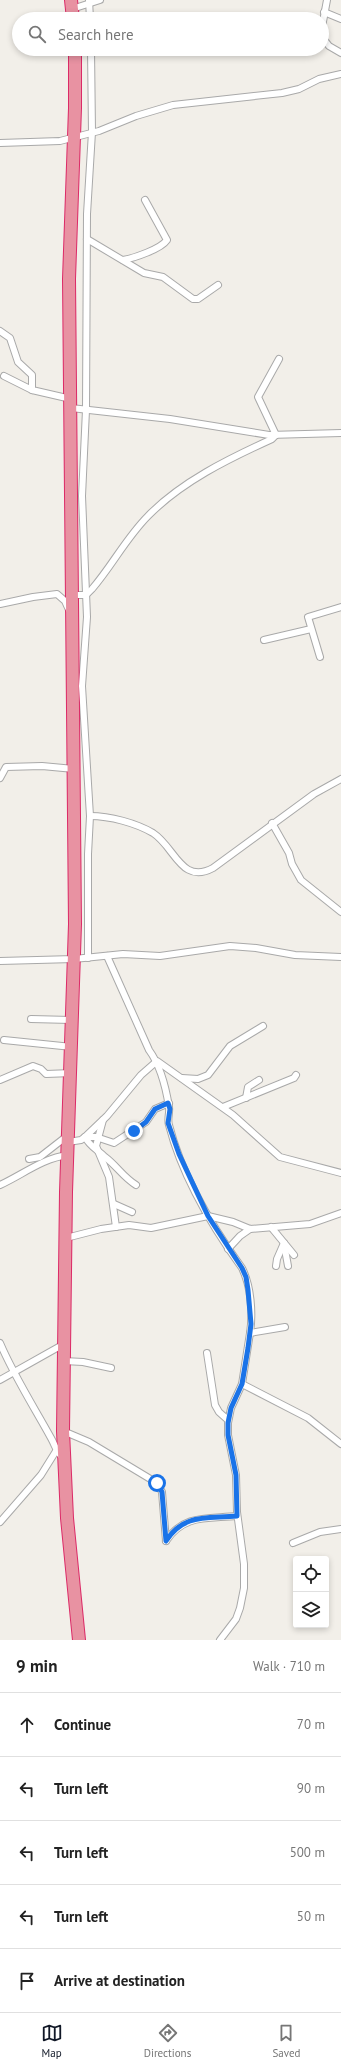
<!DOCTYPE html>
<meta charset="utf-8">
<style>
body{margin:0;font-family:"PT Sans",sans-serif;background:#f6f6f6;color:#222}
.controls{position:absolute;right:12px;bottom:12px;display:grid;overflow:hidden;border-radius:4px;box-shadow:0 2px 6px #0003}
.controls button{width:36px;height:36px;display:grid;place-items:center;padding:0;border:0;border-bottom:1px solid #e0e0e0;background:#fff;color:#222;font:20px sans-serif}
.stop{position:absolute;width:12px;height:12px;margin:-9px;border:3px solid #1a73e8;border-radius:50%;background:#fff}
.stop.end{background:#1a73e8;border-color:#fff;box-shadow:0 1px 4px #0008}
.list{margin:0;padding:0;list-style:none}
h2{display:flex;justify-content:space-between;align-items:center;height:52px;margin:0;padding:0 16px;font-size:17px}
h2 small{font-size:13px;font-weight:400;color:#767676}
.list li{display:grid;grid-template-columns:26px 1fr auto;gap:12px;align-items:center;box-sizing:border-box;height:64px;padding:0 16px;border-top:1px solid #e0e0e0}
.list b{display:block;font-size:15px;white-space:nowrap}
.list em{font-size:13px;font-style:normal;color:#767676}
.icon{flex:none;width:22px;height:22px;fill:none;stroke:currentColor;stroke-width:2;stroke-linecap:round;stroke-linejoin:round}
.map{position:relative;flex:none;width:341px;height:1640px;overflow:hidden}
.search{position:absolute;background:#fff;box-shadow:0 2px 6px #0003;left:12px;right:12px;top:12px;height:44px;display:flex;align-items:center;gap:10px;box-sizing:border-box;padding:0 14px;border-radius:22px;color:#767676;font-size:15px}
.sheet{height:372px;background:#fff}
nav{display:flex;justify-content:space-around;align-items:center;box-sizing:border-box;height:56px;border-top:1px solid #e0e0e0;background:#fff;font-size:11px;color:#767676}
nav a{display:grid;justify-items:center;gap:2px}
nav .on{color:#111827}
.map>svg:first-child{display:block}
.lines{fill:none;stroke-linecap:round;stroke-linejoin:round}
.street-casing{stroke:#a9a9a9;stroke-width:8}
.highway-casing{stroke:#dc2a67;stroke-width:14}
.street{stroke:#fff;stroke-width:6}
.highway{stroke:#e892a2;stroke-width:12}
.route{stroke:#1a73e8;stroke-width:5}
</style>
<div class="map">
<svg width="341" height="1640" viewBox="0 0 341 1640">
<rect width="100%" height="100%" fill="#f2efe9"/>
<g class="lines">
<defs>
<g id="street">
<path d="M89,0L90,19"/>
<path d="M72,9L100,0"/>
<path d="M324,12L341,19"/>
<path d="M322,27L327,0"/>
<path d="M322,37L329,46L341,53"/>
<path d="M0,143L60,141L99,131L136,116L173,105L282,93L299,89L319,79L341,74"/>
<path d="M87,239L144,273L163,277L193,299H198L218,285"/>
<path d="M123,260C134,258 161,249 167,240L145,200"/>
<path d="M0,331L10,338L18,362L32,375V390L71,399"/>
<path d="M4,376L32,390"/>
<path d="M71,408L170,419L269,435L341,433"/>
<path d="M276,435L258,397L279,359"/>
<path d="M73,595H86L92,589C112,566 126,538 148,516C181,482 228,459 272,439L276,435"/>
<path d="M0,604L33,597L57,594L65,601L69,610"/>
<path d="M264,640L311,629"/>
<path d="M320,657L308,617L341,607"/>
<path d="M0,778L6,767L42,766L74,769"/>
<path d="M90,816C110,816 136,823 153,833C175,847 181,885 213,868L314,794L341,779"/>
<path d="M272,823L289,853L292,864L301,880L341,912"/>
<path d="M107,956L149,1050C160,1065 166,1088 169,1107C170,1113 167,1119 169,1125C182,1176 211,1225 242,1268C251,1286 253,1313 250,1333L242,1384L231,1408L228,1423V1435L236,1475L237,1512L244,1564V1588L240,1608L236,1619L220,1640"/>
<path d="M88,958V854L90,816L82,686L87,617L82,496L86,410L87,214L92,132L91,49"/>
<path d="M0,961L74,959L123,954L160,956L230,946L256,948L295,955L341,957"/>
<path d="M31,1019L71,1020"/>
<path d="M4,1040L72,1047"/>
<path d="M182,1078L198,1079L208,1075L230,1046L263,1026"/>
<path d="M0,1080L33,1066L41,1069L46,1074L72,1073"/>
<path d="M246,1098L248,1087L259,1080"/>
<path d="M223,1107L294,1078L296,1075"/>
<path d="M103,1120L96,1146L109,1177L116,1227"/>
<path d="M85,1137H96L114,1143L146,1122L155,1109L169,1103"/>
<path d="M85,1137C90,1147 97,1149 105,1157C117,1166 123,1177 136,1185"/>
<path d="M68,1142L81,1140L85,1137L107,1116L141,1075L157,1061L233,1115L280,1157L341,1173"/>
<path d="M29,1159L40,1157L67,1136"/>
<path d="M0,1185C22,1175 43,1158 68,1155"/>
<path d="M114,1204L132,1212"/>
<path d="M271,1227L294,1255"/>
<path d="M66,1238L101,1229L129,1225L151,1228L208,1216L233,1222L250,1229L310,1224L341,1213"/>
<path d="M284,1244L288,1266"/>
<path d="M228,1249L240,1236L250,1229"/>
<path d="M276,1266L277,1259L284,1243"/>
<path d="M250,1333L285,1327"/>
<path d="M0,1343C14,1376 34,1407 51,1438C56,1447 56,1452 64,1459"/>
<path d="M207,1353L215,1405L219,1412L228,1420"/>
<path d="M64,1361L83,1362L111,1368"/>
<path d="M0,1380L64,1344"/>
<path d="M242,1384L308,1418L341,1444"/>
<path d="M63,1431L89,1442L157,1483L162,1492L166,1541"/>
<path d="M0,1522L41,1475L56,1451"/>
<path d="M166,1541C184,1514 207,1519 237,1516"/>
<path d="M293,1543L320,1532L341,1529"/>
</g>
<g id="highway">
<path d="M71,0L73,19"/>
<path d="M75,49V108L69,279L75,924L66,1192L63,1431L67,1518L79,1640"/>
</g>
</defs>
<use href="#street" class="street-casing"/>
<use href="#highway" class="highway-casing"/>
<use href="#street" class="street"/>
<use href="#highway" class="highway"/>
</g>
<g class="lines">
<path class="route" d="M134,1131L146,1122L155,1109L168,1103L170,1109L168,1123L179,1154L208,1216L242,1268L246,1277L248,1290L251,1324L248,1348L242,1384L231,1408L228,1423V1435L236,1475L237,1516C207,1519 184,1513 166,1541L162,1492L157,1483"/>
</g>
</svg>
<div class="controls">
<button><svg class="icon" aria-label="locate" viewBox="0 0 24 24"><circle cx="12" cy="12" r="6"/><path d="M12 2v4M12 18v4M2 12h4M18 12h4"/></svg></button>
<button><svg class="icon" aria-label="layers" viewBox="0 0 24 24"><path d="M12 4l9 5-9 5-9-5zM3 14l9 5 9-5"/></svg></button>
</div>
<div class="stop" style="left:157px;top:1483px"></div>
<div class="stop end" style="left:134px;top:1131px"></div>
<div class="search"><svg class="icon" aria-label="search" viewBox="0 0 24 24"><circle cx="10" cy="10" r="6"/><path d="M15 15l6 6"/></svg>Search here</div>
</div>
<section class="sheet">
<h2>9 min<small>Walk · 710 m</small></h2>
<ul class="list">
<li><svg class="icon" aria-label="ahead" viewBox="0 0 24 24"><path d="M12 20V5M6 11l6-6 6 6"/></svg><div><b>Continue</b></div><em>70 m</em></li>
<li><svg class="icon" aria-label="left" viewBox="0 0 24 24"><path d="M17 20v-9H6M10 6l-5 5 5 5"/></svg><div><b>Turn left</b></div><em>90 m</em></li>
<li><svg class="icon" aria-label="left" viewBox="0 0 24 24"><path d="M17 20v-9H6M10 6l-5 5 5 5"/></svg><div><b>Turn left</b></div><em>500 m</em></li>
<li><svg class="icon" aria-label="left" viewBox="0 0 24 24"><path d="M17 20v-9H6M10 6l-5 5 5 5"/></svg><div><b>Turn left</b></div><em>50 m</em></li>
<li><svg class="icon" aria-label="arrive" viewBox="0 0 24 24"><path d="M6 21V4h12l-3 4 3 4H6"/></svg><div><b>Arrive at destination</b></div></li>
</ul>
</section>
<nav>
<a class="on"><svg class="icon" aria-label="map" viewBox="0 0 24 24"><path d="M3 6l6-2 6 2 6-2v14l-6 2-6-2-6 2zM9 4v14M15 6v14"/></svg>Map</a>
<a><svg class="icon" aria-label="directions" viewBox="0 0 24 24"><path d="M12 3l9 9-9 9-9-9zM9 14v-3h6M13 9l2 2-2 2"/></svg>Directions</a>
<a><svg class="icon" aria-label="saved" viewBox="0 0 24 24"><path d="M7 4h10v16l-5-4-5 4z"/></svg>Saved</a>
</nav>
